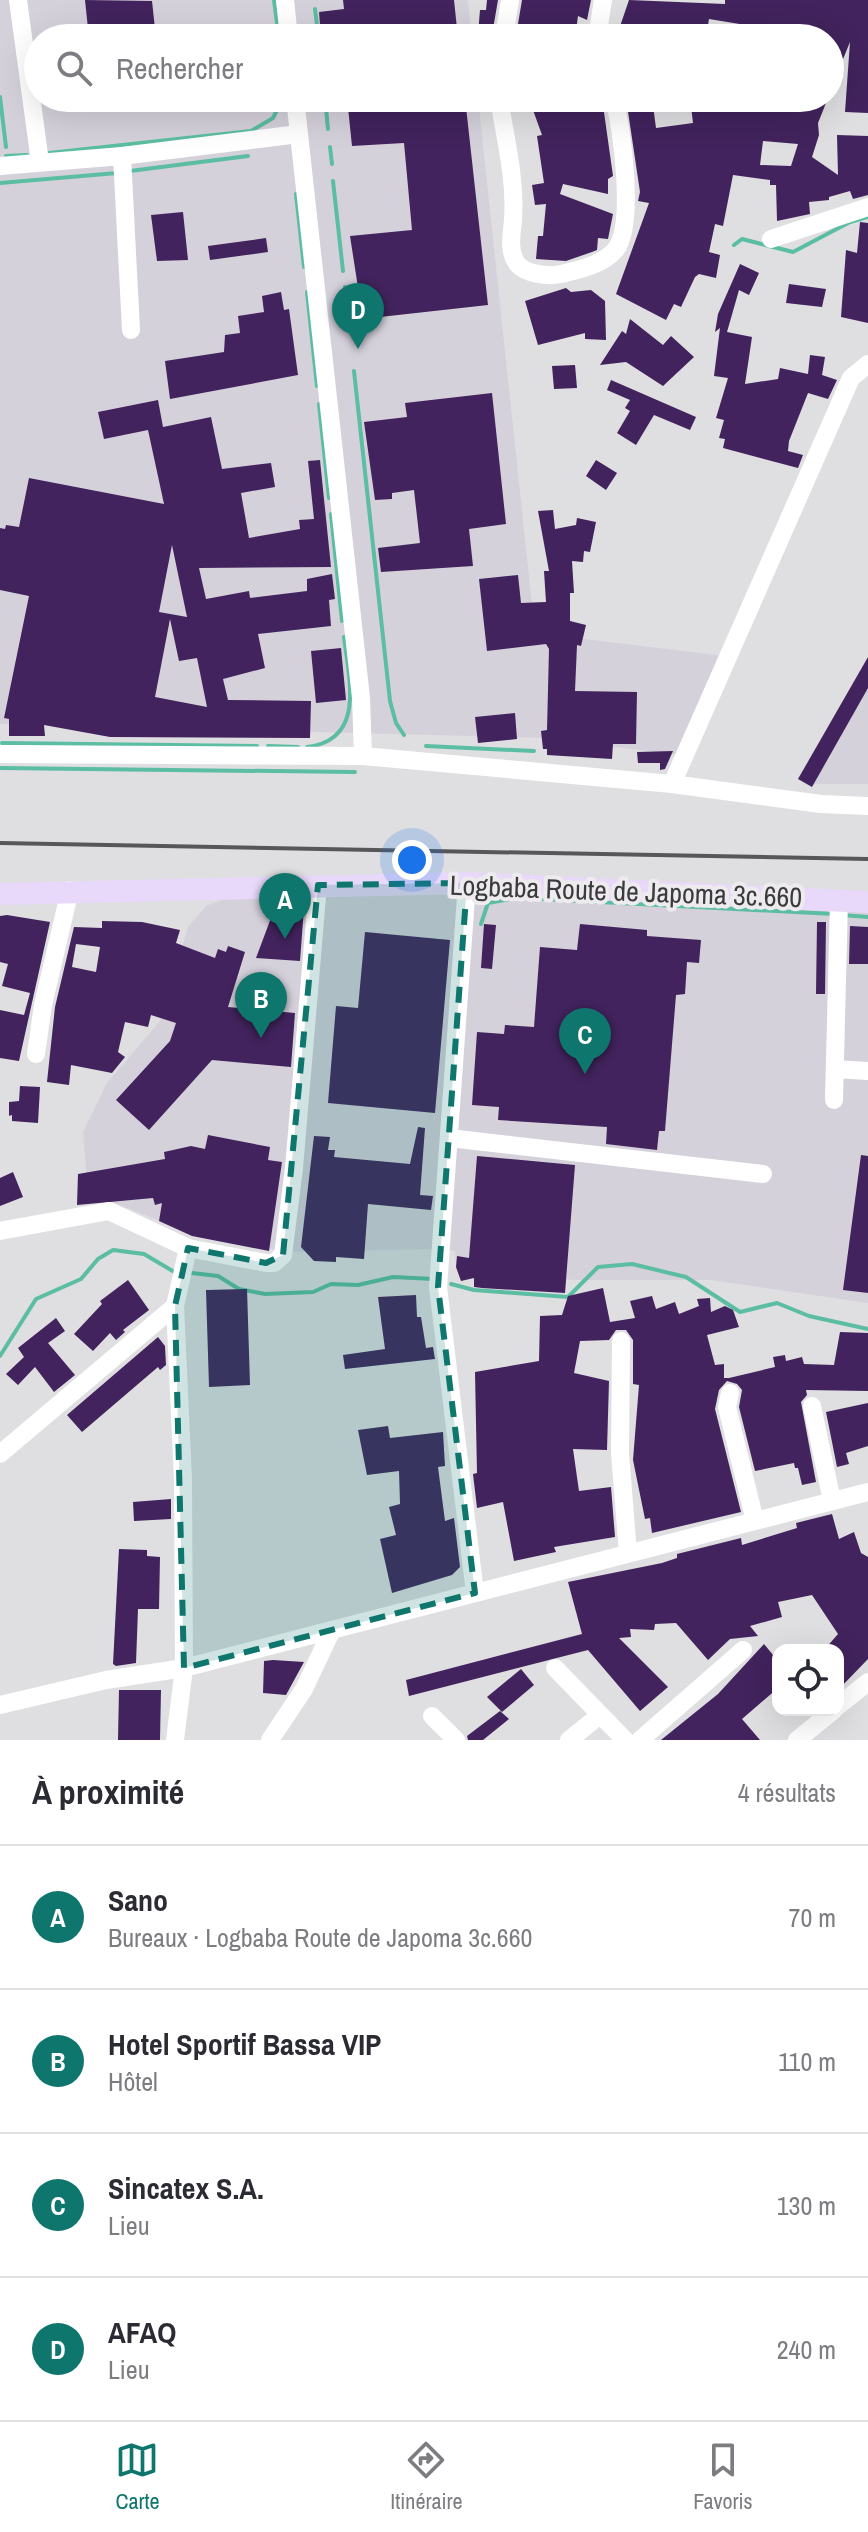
<!DOCTYPE html>
<html lang="fr">
<meta charset="utf-8">
<style>
body{margin:0;font-family:"Archivo Narrow",sans-serif;background:#f2f2f3;color:#2b2b33}
.controls{position:absolute;right:24px;bottom:24px;display:grid;overflow:hidden;border-radius:16px;box-shadow:0 8px 32px #0002}
.controls button{width:72px;height:72px;display:grid;place-items:center;padding:0;border:0;border-bottom:2px solid #e1e1e2;background:#fff;color:#2b2b33;font:40px sans-serif}
.you{position:absolute;left:412px;top:860px;width:28px;height:28px;margin:-20px;border:6px solid #fff;border-radius:50%;background:#1a73e8;box-shadow:0 0 0 12px #1a73e833}
.badge{display:grid;place-items:center;width:52px;height:52px;border-radius:50%;background:#0f766e;color:#fff;font-size:26px;font-weight:700}
.pin{position:absolute;translate:-50% -66px;filter:drop-shadow(0 2px 4px #0008)}
.pin::after{content:'';position:absolute;top:42px;width:28px;height:24px;background:inherit;clip-path:polygon(0 0,100% 0,50% 100%)}
.list{margin:0;padding:0;list-style:none}
h2{display:flex;justify-content:space-between;align-items:center;height:104px;margin:0;padding:0 32px;font-size:34px}
h2 small{font-size:26px;font-weight:400;color:#7c7c81}
.list li{display:grid;grid-template-columns:52px 1fr auto;gap:24px;align-items:center;box-sizing:border-box;height:144px;padding:0 32px;border-top:2px solid #e1e1e2}
.list b{display:block;font-size:30px;white-space:nowrap}
.list p{margin:0;font-size:26px;white-space:nowrap;color:#7c7c81}
.list em{font-size:26px;font-style:normal;color:#7c7c81}
.icon{flex:none;width:44px;height:44px;fill:none;stroke:currentColor;stroke-width:2;stroke-linecap:round;stroke-linejoin:round}
.map{position:relative;flex:none;width:868px;height:1740px;overflow:hidden}
.search{position:absolute;background:#fff;box-shadow:0 8px 32px #0002;left:24px;right:24px;top:24px;height:88px;display:flex;align-items:center;gap:20px;box-sizing:border-box;padding:0 28px;border-radius:44px;color:#7c7c81;font-size:30px}
.sheet{height:680px;background:#fff}
nav{display:flex;justify-content:space-around;align-items:center;box-sizing:border-box;height:112px;border-top:2px solid #e1e1e2;background:#fff;font-size:22px;color:#7c7c81}
nav a{display:grid;justify-items:center;gap:4px}
nav .on{color:#0f766e}
.map>svg:first-child{display:block}
.built{fill:#d5d1db}
.lines{fill:none;stroke-linecap:round;stroke-linejoin:round}
.stream{stroke:#5bbda1;stroke-width:4}
.building{fill:#42235d;fill-rule:evenodd}
.minor{stroke:#fff;stroke-width:18}
.major{stroke:#e8d8fa;stroke-width:22}
.rail{stroke:#575658;stroke-width:4}
.marked{fill:#0f766e;fill-opacity:0.2;stroke:#0f766e;stroke-width:6;stroke-dasharray:16 10;stroke-linejoin:round}
.labels{text-anchor:middle;dominant-baseline:central;stroke-width:8;stroke-linejoin:round;paint-order:stroke}
.street-label{font-size:28px;fill:#3b3b3c;stroke:#edebee}
</style>
<div class="map">
<svg width="868" height="1740" viewBox="0 0 868 1740">
<rect width="100%" height="100%" fill="#dfdee1"/>
<g class="built">
<path d="M0,0H468L472,38H38V98H478L535,633L732,657L678,755L546,738L0,724Z"/>
<path d="M868,677V784H810Z"/>
<path d="M454,892L868,912V1303L711,1280H575L457,1272L455,1251L439,1249L287,1252L192,1233L88,1193L83,1132L107,1083L160,1021L188,927L206,906L232,896Z"/>
</g>
<g class="lines">
<g class="stream">
<path d="M274,0L279,38"/>
<path d="M315,9L318,33"/>
<path d="M0,97L6,147"/>
<path d="M325,98L328,129"/>
<path d="M330,147L332,164"/>
<path d="M49,153L251,131L273,118L283,98"/>
<path d="M6,156L27,155"/>
<path d="M130,171L248,156"/>
<path d="M333,181L343,271"/>
<path d="M0,183L117,173"/>
<path d="M296,194L304,267"/>
<path d="M734,245L742,239L793,252L850,222L868,217"/>
<path d="M345,287L349,321"/>
<path d="M307,292L317,386"/>
<path d="M354,371L390,701L396,723L404,735"/>
<path d="M319,404L329,498"/>
<path d="M331,514L342,621"/>
<path d="M2,743L257,746"/>
<path d="M268,746L298,747"/>
<path d="M426,746L534,751"/>
<path d="M307,747C366,740 349,679 344,637"/>
<path d="M0,768L355,772"/>
<path d="M543,899L834,914"/>
<path d="M842,915L868,917"/>
<path d="M481,924L488,903L515,898"/>
<path d="M192,1273L218,1276L239,1289L265,1294L313,1292L331,1284L358,1285L393,1277L434,1279"/>
<path d="M451,1284L474,1290L568,1297L598,1267L632,1264L686,1277L740,1312L777,1303L809,1316L868,1329"/>
<path d="M0,1356L36,1299L81,1279L98,1259L113,1250L144,1254L176,1273"/>
</g>
</g>
<g class="building">
<path d="M85,0L152,1L156,38H89Z"/>
<path d="M343,0H454L458,38H321L319,12L344,9Z"/>
<path d="M487,0H498L492,35L478,34L480,10H486Z"/>
<path d="M522,0H591L587,20L578,16L575,38H520L516,36Z"/>
<path d="M629,0L725,4V0H868V113L845,112L850,42L830,91V38H774L777,30L709,19L706,38H616Z"/>
<path d="M347,98H465L488,305L353,320L350,295L359,294L350,236L412,230L404,143L352,146Z"/>
<path d="M522,98H602L613,176L608,179V194L563,184L560,194L613,214L608,239L598,238L597,250L592,252L566,261L536,259L538,236H543L546,204L535,205L532,185L544,183L537,136L542,135L533,110L526,112Z"/>
<path d="M626,98H652L656,128L693,123L690,98H828L818,123L819,135L812,157L838,175L837,135L868,136V195L853,199L850,191L829,197V200L809,202L810,214L777,221L776,185H770V180L733,175L723,226L715,224L709,252L720,255L716,278L699,274L695,277L681,307L674,304L666,320L616,294L649,203L638,201L640,192ZM763,141L798,144L791,166L760,165Z"/>
<path d="M183,212L188,260L157,261L151,215Z"/>
<path d="M860,222L868,223V323L841,317L846,250L857,253Z"/>
<path d="M266,238L268,252L210,260L208,246Z"/>
<path d="M740,264L759,273L749,295L739,290L727,332L752,337L745,384L778,379L780,368L808,374L810,355L825,357L822,375L837,380L828,399L808,393L789,441L788,451L803,455L798,468L723,448L725,439L719,438L724,420L716,418L728,378L714,376L720,328L715,332L718,314Z"/>
<path d="M789,284L826,289L822,307L786,303Z"/>
<path d="M566,288L571,292L591,290L605,301L606,340L585,339V333L538,345L525,301Z"/>
<path d="M281,292L284,310L289,309L298,375L170,399L165,361L224,352L225,335L240,333L238,316L264,312L262,296Z"/>
<path d="M630,319L663,345L671,336L694,357L663,386L626,362L600,365L622,331L626,334Z"/>
<path d="M575,365L577,388L554,389L552,366Z"/>
<path d="M611,380L696,417L690,430L654,415L636,445L617,433L630,411L625,408L630,400L607,390Z"/>
<path d="M492,393L506,524L469,529L473,566L381,572L378,548L420,543L414,490L392,493V499L375,500L364,422L407,417L405,403Z"/>
<path d="M158,400L163,427L211,417L222,469L271,463L275,487L241,493L249,538L300,529L299,520L314,519L308,461L320,460L331,567L199,568L206,599L249,591L250,598L307,591V579L332,574L335,599L329,600L331,626L258,634L265,668L223,679L228,700L311,701L310,738L110,737L44,725L45,736H9V719L4,718L29,596L0,590V528L5,529L6,525L19,527L29,478L164,504L148,430L104,439L98,412ZM172,545L187,617L159,612ZM170,619L179,661L197,658L207,707L155,697Z"/>
<path d="M596,460L617,473L606,490L586,476Z"/>
<path d="M553,510L555,529L576,525L577,518L596,522L590,552L584,551L583,562L572,561L574,593H570V621L586,625L581,646L577,645L575,691L637,692L636,744H613L612,759L547,755V749H543L541,731L547,730L549,649L546,644L487,651L479,579L518,575L521,603L546,602L544,571H549L538,511Z"/>
<path d="M341,648L346,700L316,703L311,651Z"/>
<path d="M868,657V688L812,787L798,779Z"/>
<path d="M515,713L517,739L478,743L475,717Z"/>
<path d="M673,751L665,769L660,770V763H638L637,752Z"/>
<path d="M304,908L300,961L256,958L274,910Z"/>
<path d="M7,915L50,922L19,1061L0,1058V1010L24,1015L30,993L2,986L8,964L0,962V916Z"/>
<path d="M102,921L142,922L180,930L176,943L215,958L218,949L226,952L228,946L245,952L228,1007L295,1013L291,1067L212,1060L149,1130L116,1100L170,1041L176,1023L151,1015L148,1027L125,1022L118,1052L125,1057L112,1073L71,1065L69,1085L47,1082L55,1007L74,927L102,928ZM76,944L100,947L96,972L72,967Z"/>
<path d="M817,922H826L825,994H816Z"/>
<path d="M484,924L496,925L492,969L481,968Z"/>
<path d="M580,924L647,930V936L701,940L699,963L687,962L685,994L676,995L665,1131H659L657,1150L606,1144L607,1127L498,1120L499,1107L472,1105L477,1032L504,1034L505,1025L534,1027L540,947L577,950Z"/>
<path d="M850,926L868,927V964H849Z"/>
<path d="M365,932L450,940L435,1113L328,1103L336,1006L358,1008Z"/>
<path d="M20,1086L40,1087L38,1123L12,1121V1115L9,1116V1102L19,1101Z"/>
<path d="M418,1127L425,1128L420,1195L433,1196L431,1210L368,1204L364,1259L336,1257V1262L314,1261L301,1247L314,1136L330,1137L328,1150H335L334,1157L410,1164Z"/>
<path d="M208,1135L270,1147L268,1160L282,1162L269,1251L192,1236L159,1221L162,1203L155,1205L153,1198L77,1205L78,1174L165,1159L164,1152L191,1146L205,1149Z"/>
<path d="M861,1155L868,1156V1293L843,1290Z"/>
<path d="M477,1156L575,1165L565,1293L482,1288L474,1287V1278L461,1281L456,1267L457,1256L469,1258Z"/>
<path d="M13,1172L23,1197L0,1206V1178Z"/>
<path d="M128,1280L149,1310L123,1330L125,1332L116,1340L110,1333L93,1351L74,1334L102,1304L100,1301Z"/>
<path d="M603,1288L610,1322L635,1318L630,1301L652,1296L656,1309L675,1302L679,1314L699,1306L697,1299L710,1298L711,1312L725,1306L733,1310L739,1327L707,1335L715,1365L724,1364V1378H729L775,1367L773,1357L785,1355L786,1361L802,1357L804,1364L834,1365L840,1332L868,1333V1391L806,1390L807,1395L801,1402L816,1482L802,1485L798,1468H795L794,1463L755,1471L739,1407L742,1390L737,1384L727,1381L719,1390L715,1409L741,1512L652,1533L650,1518L645,1519L633,1460L639,1385L633,1384V1340L626,1330H616L609,1340L580,1341L574,1373L609,1381L607,1450L573,1449L579,1491L611,1487L615,1537L554,1547L556,1552L514,1561L503,1502L477,1508L473,1474L477,1473L475,1372L539,1361L540,1316L562,1315L568,1296Z"/>
<path d="M247,1289L250,1385L209,1387L206,1290Z"/>
<path d="M416,1295L417,1317H421L426,1348L433,1347L435,1359L345,1369L343,1355L385,1349L378,1297Z"/>
<path d="M56,1318L65,1331L48,1343L75,1375L54,1392L35,1367L18,1385L6,1374L24,1357L18,1348Z"/>
<path d="M158,1337L165,1346L166,1365L160,1370L158,1367L82,1432L67,1415Z"/>
<path d="M868,1403V1446L846,1453L849,1464L837,1467L826,1412Z"/>
<path d="M388,1426L390,1438L443,1432L445,1466L438,1467L445,1521L454,1518L460,1567L452,1575L392,1593L380,1539L396,1535L389,1507L400,1504L399,1471L367,1475L358,1430Z"/>
<path d="M171,1499V1519L134,1521L133,1502Z"/>
<path d="M832,1514L839,1539L854,1532L861,1553L868,1557V1659L838,1690V1650H824L838,1634L812,1595L778,1602L782,1617L750,1626L758,1636L730,1639L708,1660L676,1623L655,1624L654,1630L630,1629L631,1637L619,1638L668,1687L640,1711L588,1650L409,1696L406,1680L582,1634L568,1582L662,1563L677,1558V1554L741,1538L742,1545L797,1528L796,1523Z"/>
<path d="M119,1549L147,1550V1556L160,1557L159,1609H138L136,1663L116,1666L113,1664Z"/>
<path d="M764,1644L778,1661V1688L742,1719L760,1740H661L718,1694Z"/>
<path d="M273,1660L304,1662L286,1695L263,1693L264,1661Z"/>
<path d="M521,1669L534,1685L502,1712L487,1697Z"/>
<path d="M119,1690H161L160,1740H118Z"/>
<path d="M500,1711L509,1719L483,1740H468L467,1736Z"/>
</g>
<g class="lines">
<g class="minor">
<path d="M18,0L40,162"/>
<path d="M285,0L289,38"/>
<path d="M504,38L510,0"/>
<path d="M597,38L603,0"/>
<path d="M295,98L361,698L363,756"/>
<path d="M499,98C505,138 516,179 513,220C512,233 508,250 516,262C523,274 548,277 561,274C579,270 603,265 616,249C635,224 622,128 614,98"/>
<path d="M122,156L131,330"/>
<path d="M0,166L122,156L299,134"/>
<path d="M771,239L868,207"/>
<path d="M0,754L363,756L672,784L821,804L868,806"/>
<path d="M672,784L851,378L868,364"/>
<path d="M467,883L438,1287L475,1593"/>
<path d="M36,1054L43,1005L70,890"/>
<path d="M835,1069L868,1071"/>
<path d="M834,1100L839,900"/>
<path d="M449,1138L763,1174"/>
<path d="M0,1231L109,1211L188,1248L266,1263H274L283,1255L294,1168L318,885"/>
<path d="M621,1341L620,1453L628,1553"/>
<path d="M730,1393L727,1407L755,1521"/>
<path d="M812,1406L832,1501"/>
<path d="M0,1454L175,1306"/>
<path d="M555,1668L625,1740"/>
<path d="M0,1705L106,1680L184,1668L868,1492"/>
<path d="M838,1706L868,1682"/>
<path d="M432,1716L456,1740"/>
<path d="M175,1740L184,1668L183,1480L175,1306L188,1248"/>
<path d="M270,1740L304,1689L332,1630"/>
<path d="M569,1740L600,1715"/>
<path d="M640,1740L743,1650"/>
<path d="M797,1740L834,1710"/>
</g>
<path class="major" d="M0,894L467,883L868,902"/>
<path class="rail" d="M0,843L868,859"/>
</g>
<path class="marked" d="M467,883L438,1287L475,1593L184,1668L175,1306L188,1248L266,1263L283,1255L318,885Z"/>
<g class="labels">
<g class="street-label">
<text transform="translate(626 891) rotate(2)">Logbaba Route de Japoma 3c.660</text>
</g>
</g>
</svg>
<div class="controls">
<button><svg class="icon" aria-label="locate" viewBox="0 0 24 24"><circle cx="12" cy="12" r="6"/><path d="M12 2v4M12 18v4M2 12h4M18 12h4"/></svg></button>
</div>
<div class="you"></div>
<div class="pin badge" style="left:285px;top:939px">A</div>
<div class="pin badge" style="left:261px;top:1038px">B</div>
<div class="pin badge" style="left:585px;top:1074px">C</div>
<div class="pin badge" style="left:358px;top:349px">D</div>
<div class="search"><svg class="icon" aria-label="search" viewBox="0 0 24 24"><circle cx="10" cy="10" r="6"/><path d="M15 15l6 6"/></svg>Rechercher</div>
</div>
<section class="sheet">
<h2>À proximité<small>4 résultats</small></h2>
<ul class="list">
<li><span class="badge">A</span><div><b>Sano</b><p>Bureaux · Logbaba Route de Japoma 3c.660</p></div><em>70 m</em></li>
<li><span class="badge">B</span><div><b>Hotel Sportif Bassa VIP</b><p>Hôtel</p></div><em>110 m</em></li>
<li><span class="badge">C</span><div><b>Sincatex S.A.</b><p>Lieu</p></div><em>130 m</em></li>
<li><span class="badge">D</span><div><b>AFAQ</b><p>Lieu</p></div><em>240 m</em></li>
</ul>
</section>
<nav>
<a class="on"><svg class="icon" aria-label="map" viewBox="0 0 24 24"><path d="M3 6l6-2 6 2 6-2v14l-6 2-6-2-6 2zM9 4v14M15 6v14"/></svg>Carte</a>
<a><svg class="icon" aria-label="directions" viewBox="0 0 24 24"><path d="M12 3l9 9-9 9-9-9zM9 14v-3h6M13 9l2 2-2 2"/></svg>Itinéraire</a>
<a><svg class="icon" aria-label="saved" viewBox="0 0 24 24"><path d="M7 4h10v16l-5-4-5 4z"/></svg>Favoris</a>
</nav>
